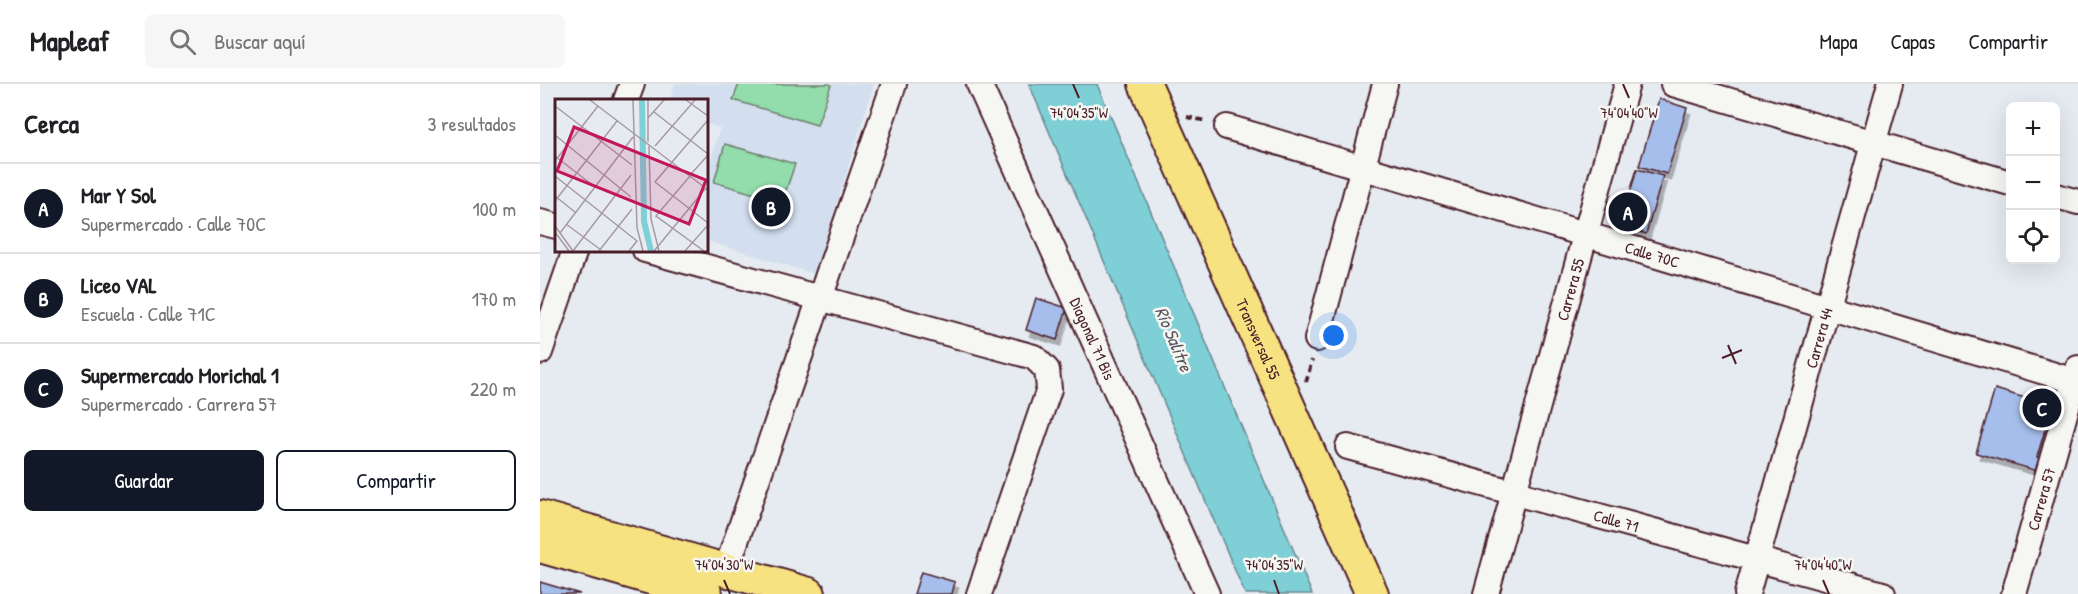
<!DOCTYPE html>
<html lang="es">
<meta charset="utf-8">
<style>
body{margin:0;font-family:"Patrick Hand",sans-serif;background:#f6f6f6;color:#202124}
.controls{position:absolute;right:18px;top:18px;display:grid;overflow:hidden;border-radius:9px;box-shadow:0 6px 24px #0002}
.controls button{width:54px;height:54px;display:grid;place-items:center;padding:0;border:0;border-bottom:2px solid #e0e0e0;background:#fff;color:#202124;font:30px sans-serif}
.you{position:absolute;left:794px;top:252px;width:21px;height:21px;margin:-15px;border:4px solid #fff;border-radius:50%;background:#1a73e8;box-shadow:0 0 0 9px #1a73e833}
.badge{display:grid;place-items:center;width:39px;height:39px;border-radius:50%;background:#111827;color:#fff;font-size:20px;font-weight:700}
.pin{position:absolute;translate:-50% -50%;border:3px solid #fff;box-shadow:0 2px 6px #0006}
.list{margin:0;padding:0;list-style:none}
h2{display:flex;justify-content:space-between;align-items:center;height:78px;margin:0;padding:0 24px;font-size:26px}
h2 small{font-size:20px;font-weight:400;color:#757577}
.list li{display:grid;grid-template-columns:39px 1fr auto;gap:18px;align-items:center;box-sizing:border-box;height:90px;padding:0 24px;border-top:2px solid #e0e0e0}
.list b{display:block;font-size:22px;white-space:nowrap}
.list p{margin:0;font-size:20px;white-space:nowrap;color:#757577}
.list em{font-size:20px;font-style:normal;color:#757577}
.actions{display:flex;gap:12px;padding:18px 24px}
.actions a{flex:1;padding:14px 0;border:2px solid #111827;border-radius:9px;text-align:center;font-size:21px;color:#111827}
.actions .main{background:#111827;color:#fff}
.icon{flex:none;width:33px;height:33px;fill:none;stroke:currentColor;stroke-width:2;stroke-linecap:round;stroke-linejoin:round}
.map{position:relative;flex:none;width:1538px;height:510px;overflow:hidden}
header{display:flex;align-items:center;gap:36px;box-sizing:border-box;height:84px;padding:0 30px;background:#fff;border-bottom:2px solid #e0e0e0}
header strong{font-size:28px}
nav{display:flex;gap:33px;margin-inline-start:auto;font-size:21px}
.search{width:420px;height:54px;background:#f6f6f6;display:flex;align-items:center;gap:15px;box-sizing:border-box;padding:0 21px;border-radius:9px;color:#757577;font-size:22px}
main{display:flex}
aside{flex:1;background:#fff}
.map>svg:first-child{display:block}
.built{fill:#d3deef}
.green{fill:#93dcab;stroke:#6e7e6b;stroke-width:1.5}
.water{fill:#7ecfd6;stroke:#698992;stroke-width:1.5}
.building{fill:#a6beeb;stroke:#4a1f2b;stroke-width:1.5;filter:url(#shadow)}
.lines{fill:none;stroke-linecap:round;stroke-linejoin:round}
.minor-casing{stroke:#4a1f2b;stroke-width:28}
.major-casing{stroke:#4a1f2b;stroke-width:36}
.path{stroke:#4a1f2b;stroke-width:4;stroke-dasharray:6 4.5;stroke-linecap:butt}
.minor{stroke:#f6f6f2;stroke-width:24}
.major{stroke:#f7e281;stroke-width:32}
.ticks{fill:none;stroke:#4a1f2b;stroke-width:2}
.labels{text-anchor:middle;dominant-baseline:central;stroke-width:5;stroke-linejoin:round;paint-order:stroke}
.street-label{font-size:16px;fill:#4a1f2b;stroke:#f6f6f2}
.water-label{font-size:18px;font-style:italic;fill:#5a545e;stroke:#f6f6f2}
.inset-road{fill:none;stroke:#a899a2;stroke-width:1.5}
.view{fill:#c2185b;fill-opacity:0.15;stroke:#c2185b;stroke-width:3}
.inset-edge{fill:none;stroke:#4a1f2b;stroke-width:3}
.ticks-label{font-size:15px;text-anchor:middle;fill:#4a1f2b;stroke:#f6f6f2;stroke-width:5;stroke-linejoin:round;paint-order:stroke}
</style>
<header>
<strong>Mapleaf</strong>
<div class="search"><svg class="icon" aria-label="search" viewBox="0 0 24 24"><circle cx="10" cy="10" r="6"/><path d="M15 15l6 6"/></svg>Buscar aquí</div>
<nav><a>Mapa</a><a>Capas</a><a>Compartir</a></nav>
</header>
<main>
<aside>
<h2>Cerca<small>3 resultados</small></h2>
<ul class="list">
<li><span class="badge">A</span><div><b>Mar Y Sol</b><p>Supermercado · Calle 70C</p></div><em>100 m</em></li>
<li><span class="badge">B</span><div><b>Liceo VAL</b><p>Escuela · Calle 71C</p></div><em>170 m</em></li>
<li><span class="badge">C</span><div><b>Supermercado Morichal 1</b><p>Supermercado · Carrera 57</p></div><em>220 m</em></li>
</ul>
<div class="actions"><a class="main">Guardar</a><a>Compartir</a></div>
</aside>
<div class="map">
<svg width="1538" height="510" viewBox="0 0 1538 510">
<defs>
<filter id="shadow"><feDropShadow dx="3.5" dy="6" stdDeviation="0" flood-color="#0004"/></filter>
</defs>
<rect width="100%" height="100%" fill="#e6ebf1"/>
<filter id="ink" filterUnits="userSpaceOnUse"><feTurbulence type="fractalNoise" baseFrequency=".0167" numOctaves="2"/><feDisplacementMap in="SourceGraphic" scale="12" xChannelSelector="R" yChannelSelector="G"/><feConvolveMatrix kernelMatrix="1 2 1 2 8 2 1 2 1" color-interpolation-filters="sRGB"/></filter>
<g filter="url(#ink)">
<path class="built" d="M135,0H334L275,190L167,157V89L180,44L167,40L166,16H130Z"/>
<g class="green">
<path d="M199,0H290L291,1L277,41L193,16Z"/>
<path d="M185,60L255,80L242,118L174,98Z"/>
</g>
<path class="water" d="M489,0H557L772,510H705Z"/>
<g class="building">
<path d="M1119,15L1147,24L1127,90L1099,82Z"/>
<path d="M1097,85L1123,92L1106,150L1080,142Z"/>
<path d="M496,214L527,224L517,256L486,246Z"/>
<path d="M1455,305L1512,322L1497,373L1505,376L1501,388L1436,369Z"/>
<path d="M381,488L415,498L412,510H374Z"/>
<path d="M0,498L40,510H0Z"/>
</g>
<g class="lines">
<defs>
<g id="minor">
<path id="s1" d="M439,0L667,510"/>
<path d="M1133,0L1470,99"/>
<path d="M86,16L92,0"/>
<path id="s2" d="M687,43L1538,298"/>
<path d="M1516,112L1538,118"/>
<path d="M0,138L16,142"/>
<path d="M105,166L494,273L507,286L509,305L439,510"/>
<path d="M777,255L845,0"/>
<path d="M0,268L35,166"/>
<path id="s3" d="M808,363L1343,510"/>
<path d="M186,486L354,0"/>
<path id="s4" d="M946,510L1087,0"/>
<path id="s5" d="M1207,510L1350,0"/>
<path id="s6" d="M1474,510L1538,284"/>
</g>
<g id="major">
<path id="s7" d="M605,0L832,510"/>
<path d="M0,433L269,510"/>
<path d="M0,462L166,510"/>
</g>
</defs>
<use href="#minor" class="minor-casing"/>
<use href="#major" class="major-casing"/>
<g class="path">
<path d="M647,33L666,37"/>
<path d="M766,298L772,276"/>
</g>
<use href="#minor" class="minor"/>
<use href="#major" class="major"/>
</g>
</g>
<path class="ticks" d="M533,0L539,14M1083,0L1089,14M1188,261L1196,280M1182,274L1202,266M184,496L190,510M734,496L739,510M1283,496L1289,510"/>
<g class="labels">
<g class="street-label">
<text stroke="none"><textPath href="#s2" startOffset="444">Calle 70C</textPath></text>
<text stroke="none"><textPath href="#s4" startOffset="316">Carrera 55</textPath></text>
<text stroke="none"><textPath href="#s1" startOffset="279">Diagonal 71 Bis</textPath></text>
<text stroke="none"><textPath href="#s7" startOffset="279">Transversal 55</textPath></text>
<text stroke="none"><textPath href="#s5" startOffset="266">Carrera 44</textPath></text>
<text stroke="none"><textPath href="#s6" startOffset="99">Carrera 57</textPath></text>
<text stroke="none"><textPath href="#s3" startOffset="278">Calle 71</textPath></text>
</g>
<g class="water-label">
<text transform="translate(634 255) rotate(67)">Río Salitre</text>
</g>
</g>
<g transform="translate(15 15)">
<rect width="153" height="153" fill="#e6ebf1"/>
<path d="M84,1H90L92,122L99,152H93L86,123Z" fill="#7ecfd6"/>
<path class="inset-road" d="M35,1L153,91M78,1L82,129L88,152M131,1L153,17M0,7L77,66M99,13L153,55M93,19L109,1M153,21L100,83L153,124M0,36L76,98M93,43V1M94,47L96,120L104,152M100,47L140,1M0,57L40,88M0,62L43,7M136,75L153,56M0,77L82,142L74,152M135,77L101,117L149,152M0,97L20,113M0,102L62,22M11,125L46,151M0,127L18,152M0,133L14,152M5,134L78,38M18,152L76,76M44,152L77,110M99,152L151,89M130,152L153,126"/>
<path class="view" d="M19,28L151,81L134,125L2,72Z"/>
<rect width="153" height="153" class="inset-edge"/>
</g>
<g class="ticks-label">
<text x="539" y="34">74°04'35"W</text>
<text x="1089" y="34">74°04'40"W</text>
<text x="184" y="486">74°04'30"W</text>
<text x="734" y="486">74°04'35"W</text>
<text x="1283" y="486">74°04'40"W</text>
</g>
</svg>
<div class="controls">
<button>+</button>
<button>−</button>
<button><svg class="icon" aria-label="locate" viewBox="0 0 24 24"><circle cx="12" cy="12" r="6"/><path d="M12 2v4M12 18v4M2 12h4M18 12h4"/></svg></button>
</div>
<div class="you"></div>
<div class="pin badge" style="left:1088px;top:128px">A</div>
<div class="pin badge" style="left:231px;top:123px">B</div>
<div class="pin badge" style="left:1502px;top:324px">C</div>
</div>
</main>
